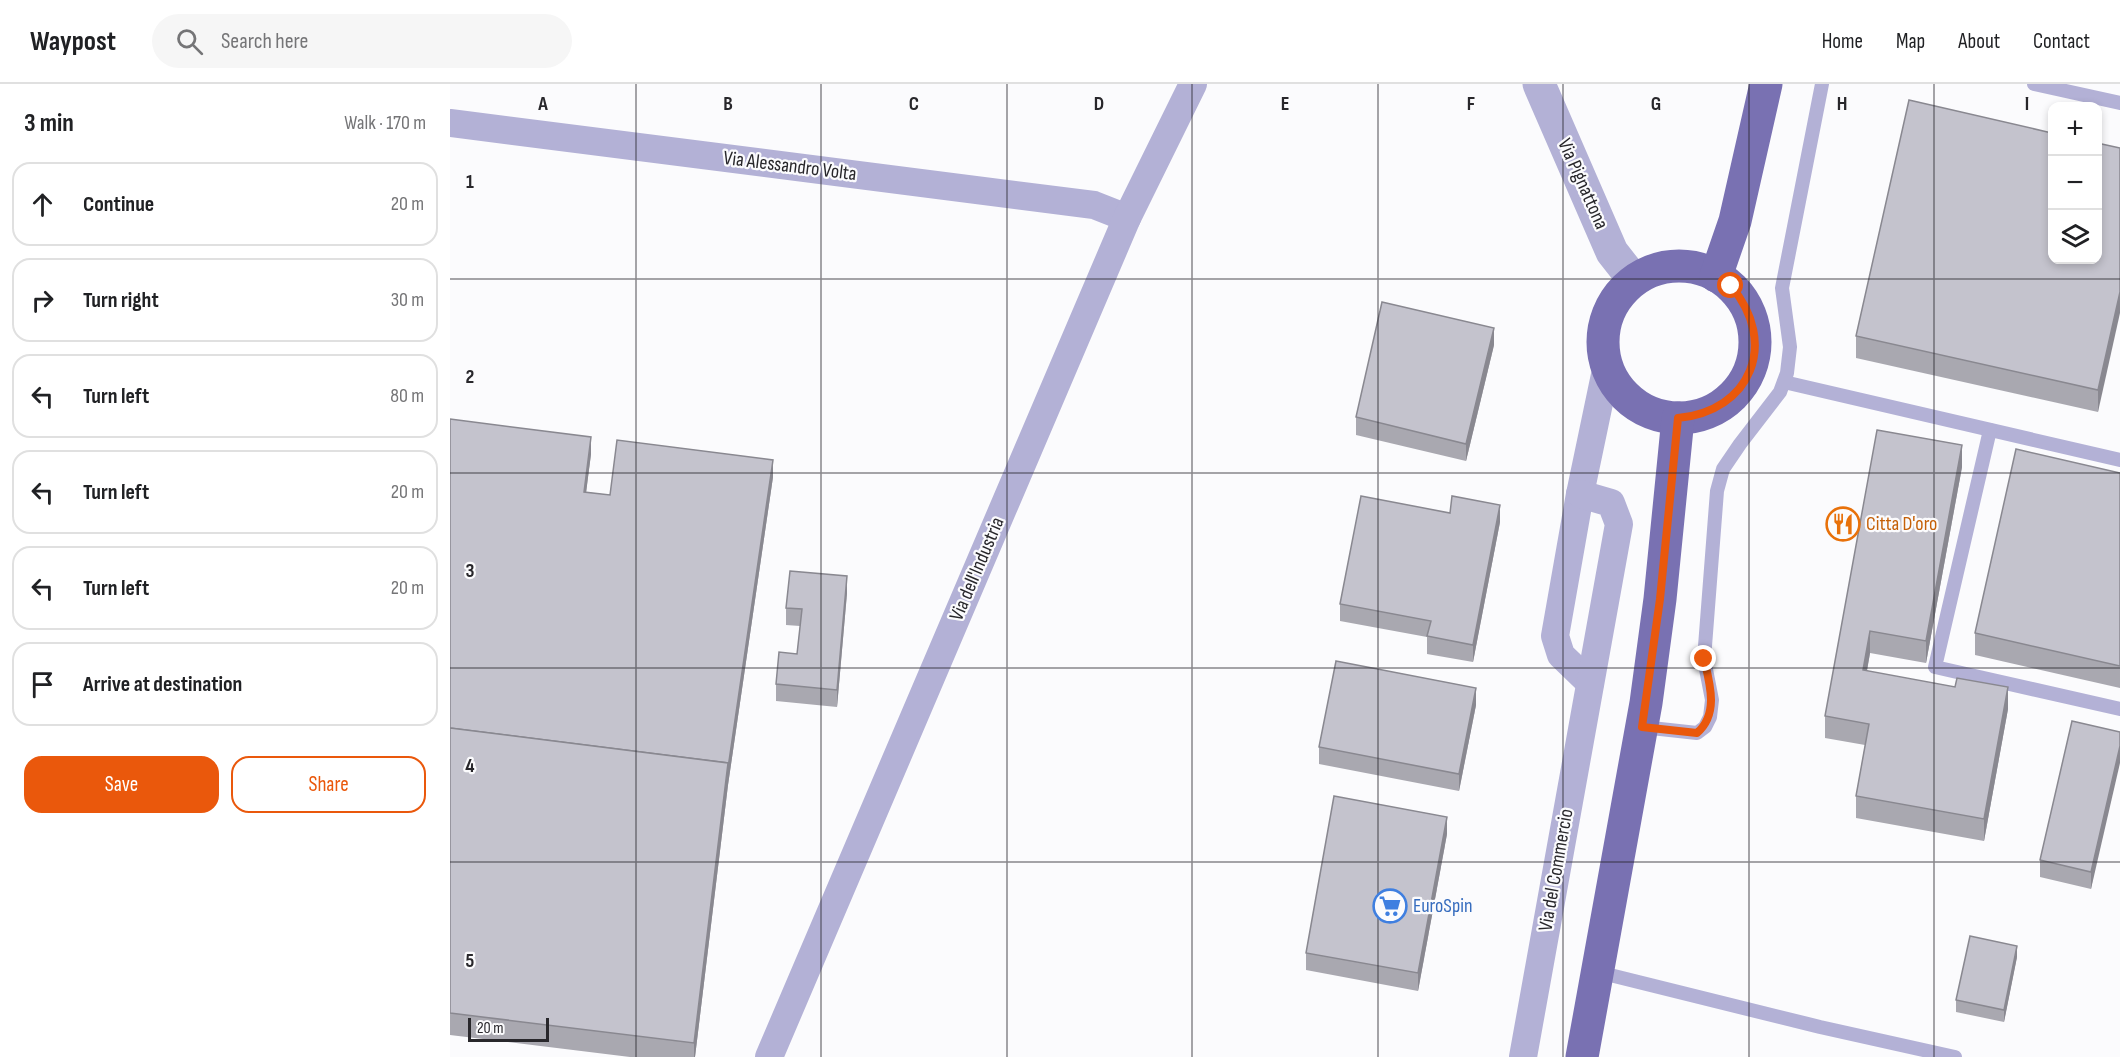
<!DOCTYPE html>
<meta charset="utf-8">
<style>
body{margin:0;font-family:"Sofia Sans Condensed",sans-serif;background:#f6f6f6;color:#202124}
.controls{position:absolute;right:18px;top:18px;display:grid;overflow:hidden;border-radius:12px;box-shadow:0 3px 9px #0003}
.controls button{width:54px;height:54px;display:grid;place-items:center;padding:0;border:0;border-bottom:2px solid #e0e0e0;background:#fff;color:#202124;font:30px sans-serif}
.scale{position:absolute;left:18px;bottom:15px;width:81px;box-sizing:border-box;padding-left:6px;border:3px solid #28272b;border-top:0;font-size:16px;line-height:21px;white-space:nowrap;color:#28272b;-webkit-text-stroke:4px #fbfbfd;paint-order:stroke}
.stop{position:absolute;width:18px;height:18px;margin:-14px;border:4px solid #ea580c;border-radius:50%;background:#fff}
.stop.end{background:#ea580c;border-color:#fff;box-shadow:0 2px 6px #0008}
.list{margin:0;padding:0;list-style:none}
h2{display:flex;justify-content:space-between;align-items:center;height:78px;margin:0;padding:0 24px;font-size:26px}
h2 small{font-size:20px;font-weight:400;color:#757577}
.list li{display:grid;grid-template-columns:39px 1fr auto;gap:18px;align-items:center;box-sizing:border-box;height:84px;margin:0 12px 12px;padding:0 12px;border:2px solid #e0e0e0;border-radius:18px}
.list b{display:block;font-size:22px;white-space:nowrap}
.list em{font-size:20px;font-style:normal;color:#757577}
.actions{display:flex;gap:12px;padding:18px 24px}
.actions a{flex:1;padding:14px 0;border:2px solid #ea580c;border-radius:18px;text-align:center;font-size:21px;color:#ea580c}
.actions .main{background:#ea580c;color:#fff}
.icon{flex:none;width:33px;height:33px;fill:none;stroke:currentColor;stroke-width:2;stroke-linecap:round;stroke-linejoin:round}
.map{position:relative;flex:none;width:1670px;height:973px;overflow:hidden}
header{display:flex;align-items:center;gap:36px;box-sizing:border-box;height:84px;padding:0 30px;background:#fff;border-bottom:2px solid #e0e0e0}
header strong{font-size:28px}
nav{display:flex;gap:33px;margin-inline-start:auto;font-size:21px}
.search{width:420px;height:54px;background:#f6f6f6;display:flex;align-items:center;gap:15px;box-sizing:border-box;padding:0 21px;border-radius:33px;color:#757577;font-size:22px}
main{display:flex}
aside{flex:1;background:#fff}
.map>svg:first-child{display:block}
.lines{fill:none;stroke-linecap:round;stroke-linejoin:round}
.service{stroke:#b3b1d6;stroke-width:14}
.minor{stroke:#b3b1d6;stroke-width:28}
.tertiary{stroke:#b3b1d6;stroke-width:33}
.primary{stroke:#7971b2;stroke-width:33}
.wall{fill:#a9a8b0}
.shaded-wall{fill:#898890}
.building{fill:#c4c3cd;stroke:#898890;stroke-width:1.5}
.route{stroke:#ea580c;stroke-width:8}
.grid{fill:none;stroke:#28272b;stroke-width:1.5;stroke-opacity:0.55}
.labels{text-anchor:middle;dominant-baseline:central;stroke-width:4.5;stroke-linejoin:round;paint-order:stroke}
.street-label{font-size:20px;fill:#28272b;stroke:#fbfbfd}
.food-label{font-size:20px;fill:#c56008;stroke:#fbfbfd;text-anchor:start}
.shop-label{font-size:20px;fill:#366cbe;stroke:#fbfbfd;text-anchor:start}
.grid-label{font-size:20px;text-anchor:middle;font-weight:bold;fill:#28272b;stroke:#fbfbfd;stroke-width:4.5;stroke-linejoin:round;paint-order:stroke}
</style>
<header>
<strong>Waypost</strong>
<div class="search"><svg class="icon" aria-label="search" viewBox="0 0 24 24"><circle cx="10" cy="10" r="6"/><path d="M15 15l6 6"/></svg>Search here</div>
<nav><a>Home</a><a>Map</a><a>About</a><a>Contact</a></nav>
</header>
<main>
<aside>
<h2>3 min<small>Walk · 170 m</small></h2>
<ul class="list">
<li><svg class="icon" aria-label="ahead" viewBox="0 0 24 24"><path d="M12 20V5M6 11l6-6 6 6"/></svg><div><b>Continue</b></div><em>20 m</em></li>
<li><svg class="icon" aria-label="right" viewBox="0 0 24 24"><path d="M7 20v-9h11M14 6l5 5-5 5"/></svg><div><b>Turn right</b></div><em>30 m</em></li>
<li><svg class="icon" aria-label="left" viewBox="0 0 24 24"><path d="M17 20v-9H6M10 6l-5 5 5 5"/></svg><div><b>Turn left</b></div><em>80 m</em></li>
<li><svg class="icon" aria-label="left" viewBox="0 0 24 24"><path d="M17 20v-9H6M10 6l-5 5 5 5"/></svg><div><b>Turn left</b></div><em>20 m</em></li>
<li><svg class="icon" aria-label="left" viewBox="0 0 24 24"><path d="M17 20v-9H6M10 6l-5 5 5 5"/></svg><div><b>Turn left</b></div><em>20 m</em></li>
<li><svg class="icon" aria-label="arrive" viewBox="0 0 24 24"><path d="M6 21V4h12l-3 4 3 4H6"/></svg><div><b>Arrive at destination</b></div></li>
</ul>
<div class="actions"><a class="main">Save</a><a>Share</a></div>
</aside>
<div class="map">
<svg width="1670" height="973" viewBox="0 0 1670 973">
<rect width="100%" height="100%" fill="#fbfbfd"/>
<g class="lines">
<g class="service">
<path d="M1584,0L1670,19"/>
<path d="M1334,298L1670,376"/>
<path d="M1540,346L1485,583L1670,625"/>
<path d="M1192,643L1247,649L1255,643L1260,633L1262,616L1254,575L1267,407L1273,385L1290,360L1330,308L1337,289L1340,263L1332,204L1372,0"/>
<path d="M1148,888L1370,943L1505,973"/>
</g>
<g class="minor">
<path d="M0,39L644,121L677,134"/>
<path d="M1140,599L1111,571L1105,552L1130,410L1157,281"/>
<path d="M319,973L677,134L743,0"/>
<path d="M1073,973L1169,440L1161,419L1130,410"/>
</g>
<path class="tertiary" d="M1089,0L1162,168L1184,196"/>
<g class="primary">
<circle cx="1229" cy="258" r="76"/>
<path d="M1266,192L1285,137L1316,0"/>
<path d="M1132,973L1196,619L1210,515L1228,334"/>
</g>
</g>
<g class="wall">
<path d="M1670,64L1648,328L1406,274V252Z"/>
<path d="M1044,261L1016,377L906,351V333Z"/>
<path d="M0,335L141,370L136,408L160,411L323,393L278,701L245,973H180L0,951Z"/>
<path d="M1512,361V383L1476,579L1420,569L1417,587L1558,625L1534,757L1406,734V712L1415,661L1375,654V632Z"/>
<path d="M1670,389V604L1525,571V549Z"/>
<path d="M1050,438L1023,578L977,570V553L890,537V520Z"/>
<path d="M397,509L387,623L326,617V600L347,570L350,542L336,541V524Z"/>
<path d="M1026,621L1009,707L869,680V663Z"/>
<path d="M1670,648L1641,805L1590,793V776Z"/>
<path d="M997,750L968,907L856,886V869Z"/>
<path d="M1567,873L1554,938L1506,928V916Z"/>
</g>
<g class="shaded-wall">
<path d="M1670,208V229L1648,328V306Z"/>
<path d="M1044,244V261L1016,377V360Z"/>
<path d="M141,353V370L134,425V408Z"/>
<path d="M1512,361V383L1476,579V557Z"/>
<path d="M323,376V393L278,701L245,973H244V959L278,679Z"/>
<path d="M1050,421V438L1023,578V561Z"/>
<path d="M397,492V509L387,623V606Z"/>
<path d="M1420,547V569L1413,608V586Z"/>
<path d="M1558,603V625L1534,757V735Z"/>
<path d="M1026,604V621L1009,707V690Z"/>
<path d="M1670,662V679L1641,805V788Z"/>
<path d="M997,733V750L968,907V889Z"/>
<path d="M1567,862V873L1554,938V926Z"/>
</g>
<g class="building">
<path d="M1459,16L1602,49V176H1647V59L1670,64V208L1648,306L1406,252Z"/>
<path d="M932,218L1044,244L1016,360L906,333Z"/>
<path d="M0,335L141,353L134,408L160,411L167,356L323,376L278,684V679L0,644Z"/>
<path d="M1427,346L1512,361L1476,557L1420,547L1413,586L1505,603L1507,594L1558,603L1534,735L1406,712L1419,640L1375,632Z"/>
<path d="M1566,365L1670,389V582L1525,549Z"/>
<path d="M911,412L1000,429L1002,412L1050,421L1023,561L977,552L981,537L890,520Z"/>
<path d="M340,487L397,492L387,606L326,600L329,568L347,570L352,525L336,524Z"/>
<path d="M886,577L1026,604L1009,690L869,663Z"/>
<path d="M1622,637L1670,648V662L1641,788L1590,776Z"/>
<path d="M0,644L278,679L244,959L0,929Z"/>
<path d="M884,712L997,733L968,889L856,869Z"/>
<path d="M1520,852L1567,862L1554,926L1506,916Z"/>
</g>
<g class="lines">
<path class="route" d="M1254,575C1260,600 1269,630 1247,649L1192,643L1210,515L1228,334C1301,327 1329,259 1281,202"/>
</g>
<path class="grid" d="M186,0V973M371,0V973M557,0V973M742,0V973M928,0V973M1113,0V973M1299,0V973M1484,0V973M0,195H1670M0,389H1670M0,584H1670M0,778H1670"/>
<defs>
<symbol id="restaurant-ring" viewBox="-11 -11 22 22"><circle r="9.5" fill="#fbfbfd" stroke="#e8710a" stroke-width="1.5"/><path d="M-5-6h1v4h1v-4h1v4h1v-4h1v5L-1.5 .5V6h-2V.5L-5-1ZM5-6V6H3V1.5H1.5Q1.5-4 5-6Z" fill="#e8710a"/></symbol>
<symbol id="supermarket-ring" viewBox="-11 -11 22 22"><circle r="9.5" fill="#fbfbfd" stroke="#3f7fe0" stroke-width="1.5"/><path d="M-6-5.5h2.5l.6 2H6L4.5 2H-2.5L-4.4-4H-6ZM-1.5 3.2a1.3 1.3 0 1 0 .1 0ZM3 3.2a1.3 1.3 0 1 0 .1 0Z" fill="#3f7fe0"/></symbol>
</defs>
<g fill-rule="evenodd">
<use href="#restaurant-ring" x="1374" y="421" width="38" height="38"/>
<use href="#supermarket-ring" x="921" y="803" width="38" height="38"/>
</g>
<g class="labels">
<g class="street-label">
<text transform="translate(340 82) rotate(7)">Via Alessandro Volta</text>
<text transform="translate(1133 100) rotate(66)">Via Pignattona</text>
<text transform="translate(527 485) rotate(-67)">Via dell'Industria</text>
<text transform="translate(1106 786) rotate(-80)">Via del Commercio</text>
</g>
<g class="food-label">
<text x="1416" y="440">Citta D'oro</text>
</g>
<g class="shop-label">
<text x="963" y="822">EuroSpin</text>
</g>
</g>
<g class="grid-label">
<text x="93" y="26">A</text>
<text x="278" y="26">B</text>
<text x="464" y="26">C</text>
<text x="649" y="26">D</text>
<text x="835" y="26">E</text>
<text x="1021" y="26">F</text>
<text x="1206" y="26">G</text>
<text x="1392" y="26">H</text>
<text x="1577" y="26">I</text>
<text x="20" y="104">1</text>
<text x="20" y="299">2</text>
<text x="20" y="493">3</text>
<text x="20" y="688">4</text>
<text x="20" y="883">5</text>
</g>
</svg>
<div class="controls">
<button>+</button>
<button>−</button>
<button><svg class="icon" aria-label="layers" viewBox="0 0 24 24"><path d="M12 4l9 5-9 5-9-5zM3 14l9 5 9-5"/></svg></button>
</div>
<div class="scale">20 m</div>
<div class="stop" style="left:1281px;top:202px"></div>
<div class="stop end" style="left:1254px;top:575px"></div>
</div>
</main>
